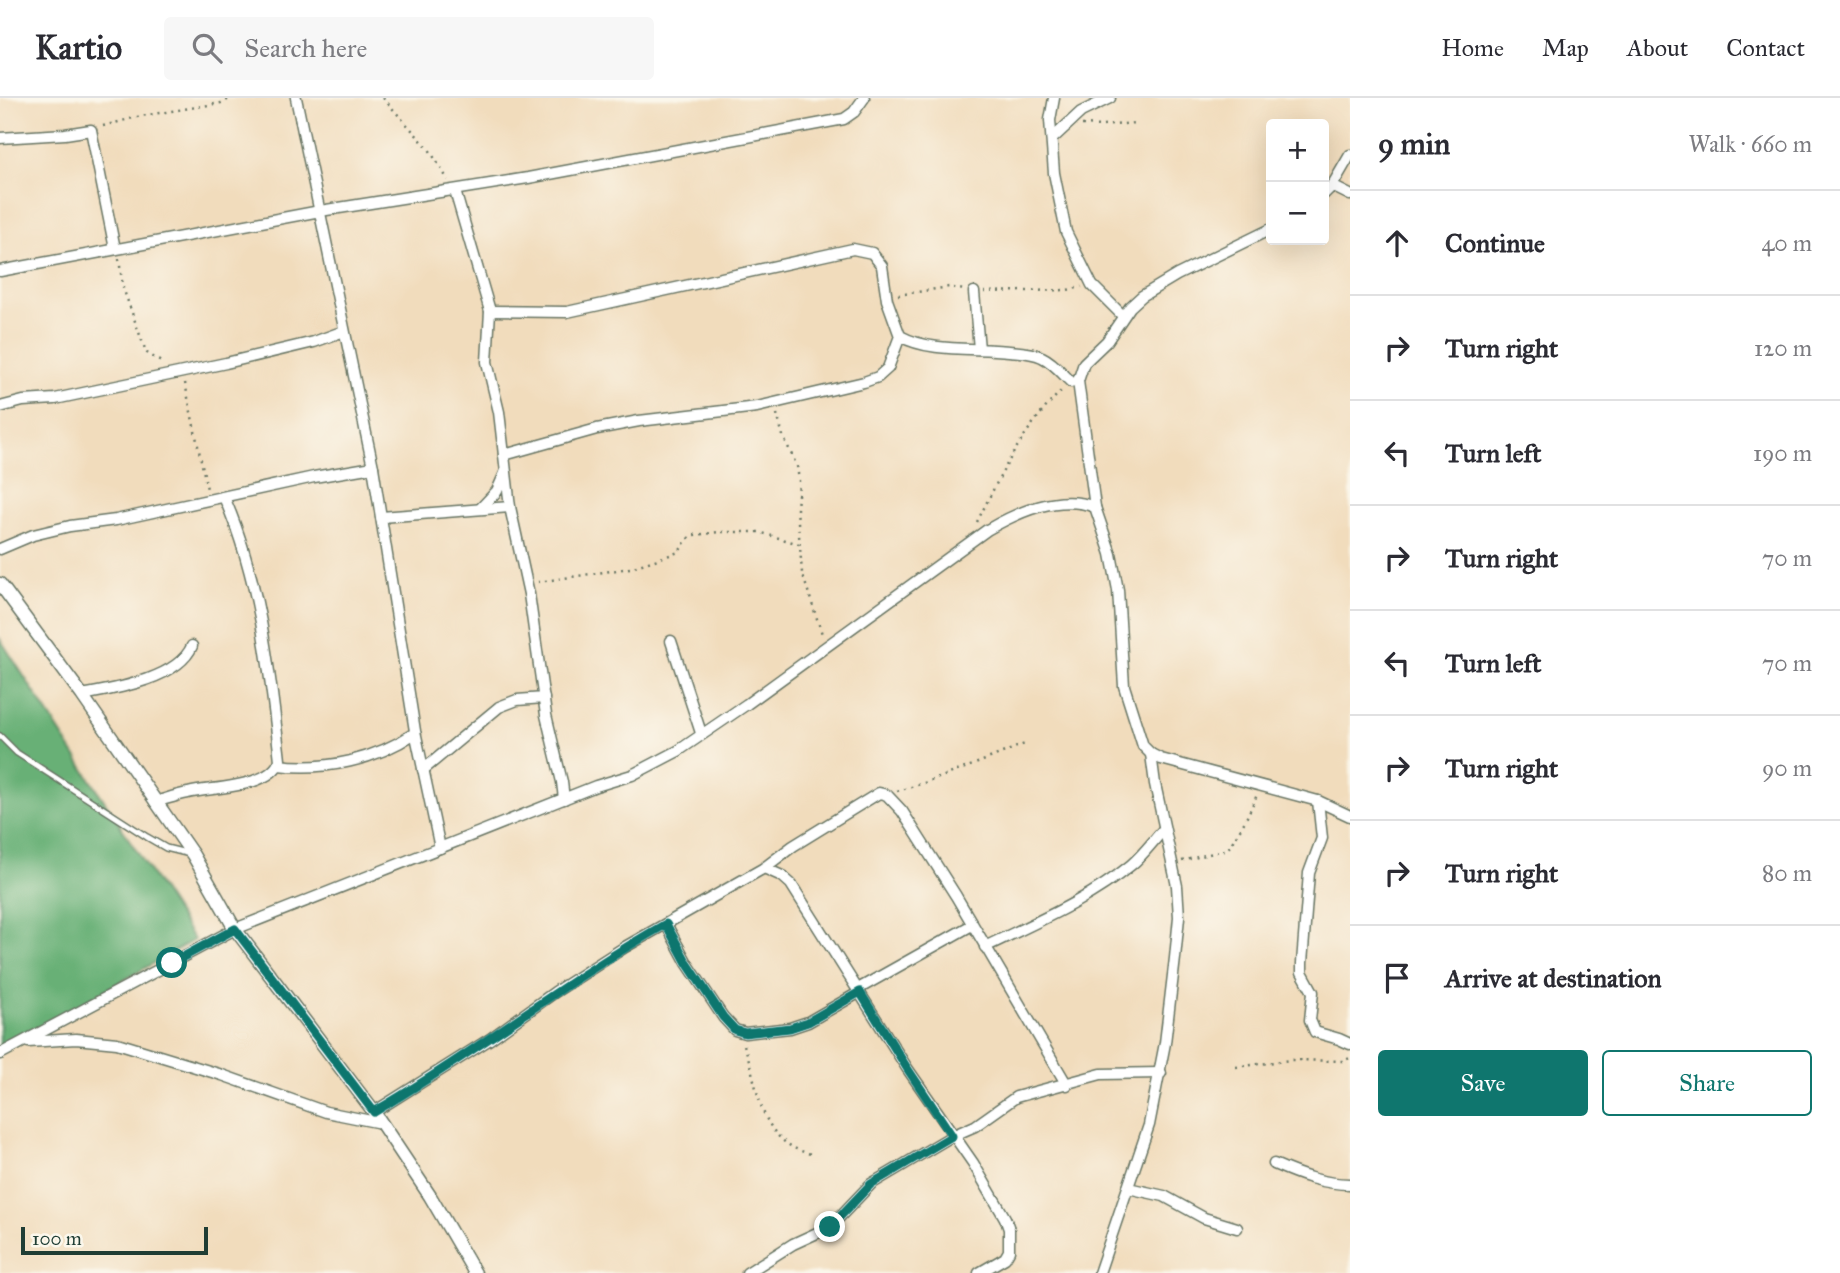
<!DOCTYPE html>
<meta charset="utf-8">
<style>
body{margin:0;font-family:"IM FELL Great Primer",serif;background:#f7f7f7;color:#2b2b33}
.controls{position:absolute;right:21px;top:21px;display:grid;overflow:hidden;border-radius:7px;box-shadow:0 7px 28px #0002}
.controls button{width:63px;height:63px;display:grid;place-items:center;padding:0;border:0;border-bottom:2px solid #e1e1e2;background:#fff;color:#2b2b33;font:35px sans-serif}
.scale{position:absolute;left:21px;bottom:18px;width:187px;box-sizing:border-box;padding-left:7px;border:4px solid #1f3d34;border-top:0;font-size:19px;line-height:24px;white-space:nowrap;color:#1f3d34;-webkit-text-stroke:5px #fbf7ec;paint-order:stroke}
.stop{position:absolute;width:21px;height:21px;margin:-16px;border:5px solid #0f766e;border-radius:50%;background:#fff}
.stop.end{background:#0f766e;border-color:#fff;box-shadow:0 2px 7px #0008}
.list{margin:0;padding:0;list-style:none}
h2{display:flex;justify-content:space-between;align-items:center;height:91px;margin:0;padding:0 28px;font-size:30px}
h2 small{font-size:23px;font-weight:400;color:#7c7c81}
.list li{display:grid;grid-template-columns:46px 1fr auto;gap:21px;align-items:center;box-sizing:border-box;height:105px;padding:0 28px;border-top:2px solid #e1e1e2}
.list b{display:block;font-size:26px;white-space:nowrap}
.list em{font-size:23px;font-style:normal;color:#7c7c81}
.actions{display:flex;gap:14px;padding:21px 28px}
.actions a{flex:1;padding:16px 0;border:2px solid #0f766e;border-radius:7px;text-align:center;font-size:24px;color:#0f766e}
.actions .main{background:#0f766e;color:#fff}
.icon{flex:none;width:38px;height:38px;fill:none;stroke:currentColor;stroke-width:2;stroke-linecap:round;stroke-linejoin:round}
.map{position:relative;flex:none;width:1350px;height:1175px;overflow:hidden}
header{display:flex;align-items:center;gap:42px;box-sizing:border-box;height:98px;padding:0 35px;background:#fff;border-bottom:2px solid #e1e1e2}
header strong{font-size:33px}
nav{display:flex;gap:38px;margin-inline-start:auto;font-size:24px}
.search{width:490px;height:63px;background:#f7f7f7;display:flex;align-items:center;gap:18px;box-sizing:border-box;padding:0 24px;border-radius:7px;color:#7c7c81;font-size:26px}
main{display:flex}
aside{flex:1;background:#fff}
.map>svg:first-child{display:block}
.forest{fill:#67b076;stroke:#437655;stroke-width:2}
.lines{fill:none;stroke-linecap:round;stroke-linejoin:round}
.service-casing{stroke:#687564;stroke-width:8}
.minor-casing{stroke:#687564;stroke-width:13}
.tertiary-casing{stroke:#687564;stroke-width:15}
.path{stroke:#687564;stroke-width:2.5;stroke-dasharray:2 5;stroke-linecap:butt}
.service{stroke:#fff;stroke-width:5}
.minor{stroke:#fff;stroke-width:10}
.tertiary{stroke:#fff;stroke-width:12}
.route{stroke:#0f766e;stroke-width:9}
</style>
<header>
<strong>Kartio</strong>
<div class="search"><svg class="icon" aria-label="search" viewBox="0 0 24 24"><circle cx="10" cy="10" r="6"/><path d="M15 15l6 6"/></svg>Search here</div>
<nav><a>Home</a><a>Map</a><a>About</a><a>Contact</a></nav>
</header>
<main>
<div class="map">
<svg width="1350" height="1175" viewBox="0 0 1350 1175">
<rect width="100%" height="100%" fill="#fbf7ec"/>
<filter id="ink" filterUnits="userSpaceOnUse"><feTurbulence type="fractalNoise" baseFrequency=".0143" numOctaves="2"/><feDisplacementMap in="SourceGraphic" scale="14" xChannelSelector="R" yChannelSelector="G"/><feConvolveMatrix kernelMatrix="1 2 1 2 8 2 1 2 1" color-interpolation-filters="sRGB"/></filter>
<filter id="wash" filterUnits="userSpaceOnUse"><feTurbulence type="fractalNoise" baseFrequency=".00686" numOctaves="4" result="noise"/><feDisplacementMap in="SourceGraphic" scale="28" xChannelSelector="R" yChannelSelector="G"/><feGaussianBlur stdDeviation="1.57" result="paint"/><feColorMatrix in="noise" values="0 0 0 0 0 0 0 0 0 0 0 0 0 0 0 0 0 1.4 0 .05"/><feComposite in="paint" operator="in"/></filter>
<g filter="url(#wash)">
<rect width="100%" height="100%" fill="#f1dcbc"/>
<path class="forest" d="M0,541L194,842L0,953Z"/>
</g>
<g filter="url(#ink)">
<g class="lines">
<defs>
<path id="service" d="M0,638L17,655L147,739L166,750L190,756"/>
<g id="minor">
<path d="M296,0L373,369L415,633L440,750"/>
<path d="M1054,0L1050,22L1054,75L1066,134L1092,187L1123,218"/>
<path d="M0,40L65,36L91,32L115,151"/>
<path d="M1052,41L1081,14L1110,0"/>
<path d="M1332,88L1350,97"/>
<path d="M455,93L490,213L487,264L499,314L510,409L529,496L546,617L562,684L564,701"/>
<path d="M1324,96L1332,88L1350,57"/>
<path d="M0,173L320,113L528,80L844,21L854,14L864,0"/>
<path d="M974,194L979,251"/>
<path d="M490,213L567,214L853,151L872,155L882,168L887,202L900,238L888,270L878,279L864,284L757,309L639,323L597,331L504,357"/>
<path d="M900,238C931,255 974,249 1009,253C1019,254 1032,254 1042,259C1053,264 1062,275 1071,284"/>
<path d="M0,309L23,303L55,301L226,265L314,244L344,233"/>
<path d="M1095,409L1078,283L1084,265L1107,243L1130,209L1142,198L1177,177L1271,131"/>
<path d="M481,410L497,393L505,375"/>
<path d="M381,419L510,409"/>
<path d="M0,451L33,437L70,428L116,422L314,379L373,369"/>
<path d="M671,543L701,635"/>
<path d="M82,597C114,591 178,581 192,548"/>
<path d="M278,667C326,673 375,662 415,635"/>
<path d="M423,672L499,609L517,602L544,600"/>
<path d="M1318,703L1322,740L1309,775L1302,865V874L1313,894L1310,922L1315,934L1339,941L1350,946"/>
<path d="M155,704C166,701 177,697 188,695C212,689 271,690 280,662C270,574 260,481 224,399"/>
<path d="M764,770L782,778L791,786L907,970L973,1065L1005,1120L1009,1131V1153L1005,1160L979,1175"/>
<path d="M666,826L687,865L723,919L735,932L745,935L790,930L808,924L860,894"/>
<path d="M985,849C1036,824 1087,803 1131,767C1143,757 1153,743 1164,731"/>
<path d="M858,891L972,827"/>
<path d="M28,944L76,941L117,945L222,977L326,1014L381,1025"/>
<path d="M0,956L235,831L596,688L632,677L678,653L747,606L987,432C1018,414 1059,395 1095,409L1111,456L1118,492L1124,588L1143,648L1151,656L1161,661L1318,703L1350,718"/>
<path d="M374,1014L490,941L555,894L625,849L764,770L793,748L879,695L887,697L902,713L956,798L1067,987"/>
<path d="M1274,1066C1299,1077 1323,1086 1350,1086"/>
<path d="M1128,1090L1164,1098L1204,1120L1237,1130"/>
<path d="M747,1175L793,1146L830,1129L871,1086L952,1038L975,1028L1016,999L1101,976L1161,975"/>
<path d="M1099,1175L1149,1027L1165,945L1175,860L1179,819L1177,788L1155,686L1151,656"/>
</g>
<path id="tertiary" d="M0,486L82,597L193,757L235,831L374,1014L430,1098L475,1175"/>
</defs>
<use href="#service" class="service-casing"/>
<use href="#minor" class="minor-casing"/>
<use href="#tertiary" class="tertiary-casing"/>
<g class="path">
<path d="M383,0L429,51L448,82"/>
<path d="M1082,27L1102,28L1135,25"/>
<path d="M103,28L141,18L221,5L232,0"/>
<path d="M119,161L123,190L145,251L147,255L164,266"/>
<path d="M984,194L1067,192L1082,189"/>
<path d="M898,197L949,189L964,192"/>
<path d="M185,285L207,391"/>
<path d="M777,316L783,338L797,368L799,383L797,411L802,475L823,539"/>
<path d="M977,424C1002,374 1022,332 1062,292"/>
<path d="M538,484L630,470L679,454L687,441L694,437L720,434H759L799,446"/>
<path d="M897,693C942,681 984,662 1027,645"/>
<path d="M1182,763L1228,751L1245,723L1257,697"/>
<path d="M744,947C760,989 756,1043 811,1056"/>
<path d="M1236,969L1290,962L1343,963L1350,960"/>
</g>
<use href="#service" class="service"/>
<use href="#minor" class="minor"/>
<use href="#tertiary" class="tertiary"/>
</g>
</g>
<g class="lines" filter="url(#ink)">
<path class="route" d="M172,865L235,831L374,1014C474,956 565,883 666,826L687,865L723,919L735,932L745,935L790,930L808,924L860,894L907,970L952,1038L871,1086L830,1129"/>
</g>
</svg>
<div class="controls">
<button>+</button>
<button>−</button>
</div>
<div class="scale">100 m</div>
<div class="stop" style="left:172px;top:865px"></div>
<div class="stop end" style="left:830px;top:1129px"></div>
</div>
<aside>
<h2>9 min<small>Walk · 660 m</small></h2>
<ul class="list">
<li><svg class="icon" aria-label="ahead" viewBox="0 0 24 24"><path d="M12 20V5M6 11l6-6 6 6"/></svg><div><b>Continue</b></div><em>40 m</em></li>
<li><svg class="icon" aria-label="right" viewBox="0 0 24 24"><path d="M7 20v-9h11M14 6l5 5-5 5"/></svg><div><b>Turn right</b></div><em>120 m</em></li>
<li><svg class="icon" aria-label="left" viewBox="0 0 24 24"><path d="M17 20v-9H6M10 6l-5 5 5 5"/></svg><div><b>Turn left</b></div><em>190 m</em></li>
<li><svg class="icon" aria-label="right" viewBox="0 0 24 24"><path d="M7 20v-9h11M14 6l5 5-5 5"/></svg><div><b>Turn right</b></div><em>70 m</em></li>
<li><svg class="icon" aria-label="left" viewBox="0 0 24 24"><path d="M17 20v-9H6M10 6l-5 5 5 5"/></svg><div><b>Turn left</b></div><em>70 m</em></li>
<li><svg class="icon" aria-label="right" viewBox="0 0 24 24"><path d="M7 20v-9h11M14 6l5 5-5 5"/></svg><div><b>Turn right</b></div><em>90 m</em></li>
<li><svg class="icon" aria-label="right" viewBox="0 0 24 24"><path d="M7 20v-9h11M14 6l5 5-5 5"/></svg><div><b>Turn right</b></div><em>80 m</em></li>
<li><svg class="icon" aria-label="arrive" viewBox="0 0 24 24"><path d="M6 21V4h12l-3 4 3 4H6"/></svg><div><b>Arrive at destination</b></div></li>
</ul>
<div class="actions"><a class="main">Save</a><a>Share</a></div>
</aside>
</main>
